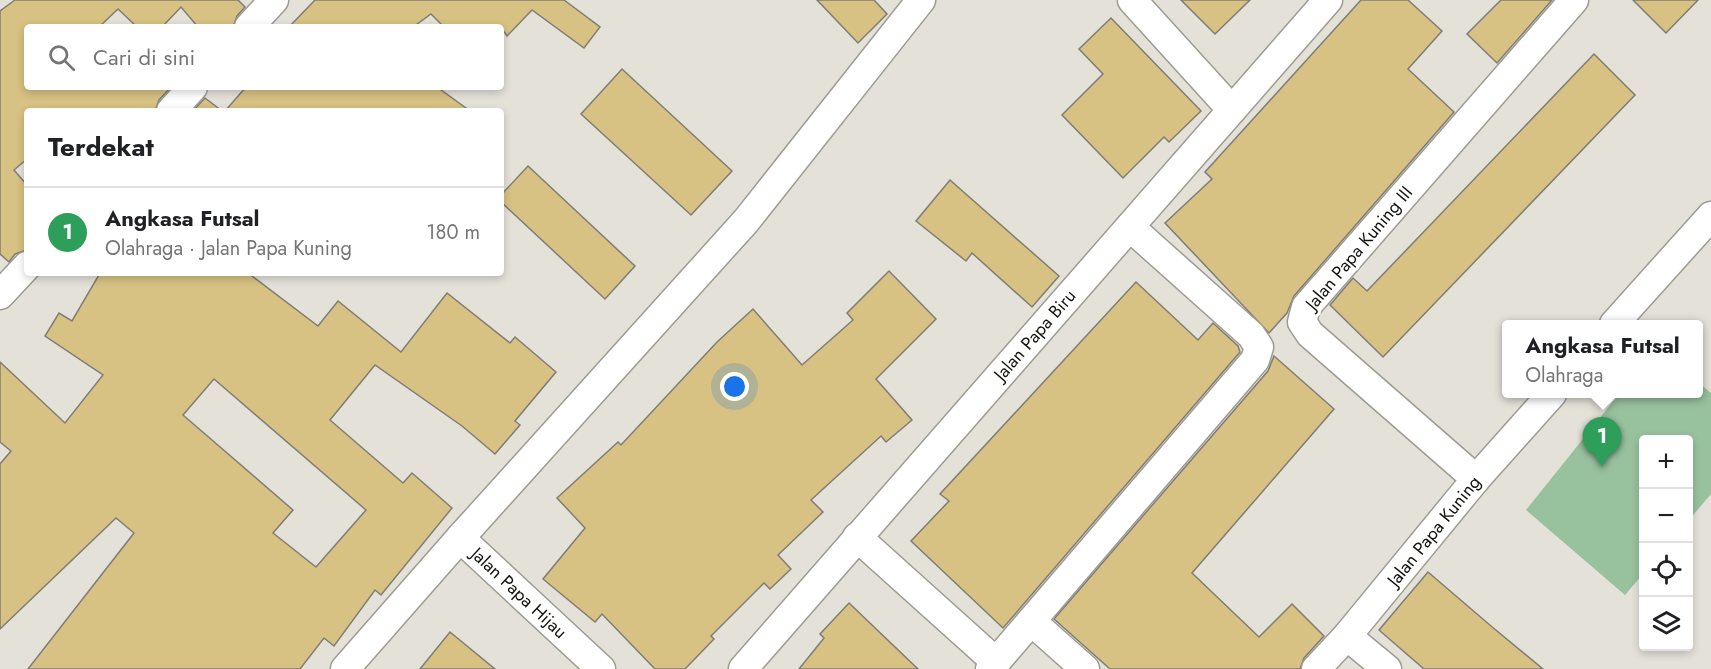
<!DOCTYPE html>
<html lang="id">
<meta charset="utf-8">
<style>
body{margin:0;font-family:Jost,sans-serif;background:#f2f2f2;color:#202124}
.controls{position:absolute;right:18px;bottom:18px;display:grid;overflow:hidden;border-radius:6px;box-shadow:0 3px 9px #0003}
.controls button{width:54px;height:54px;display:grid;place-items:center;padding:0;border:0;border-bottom:2px solid #e0e0e0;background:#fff;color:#202124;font:30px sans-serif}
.you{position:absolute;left:735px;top:387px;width:21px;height:21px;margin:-15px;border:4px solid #fff;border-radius:50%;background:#1a73e8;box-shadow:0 0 0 9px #1a73e833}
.badge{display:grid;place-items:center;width:39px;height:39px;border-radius:50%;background:#b45309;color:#fff;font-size:20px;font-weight:700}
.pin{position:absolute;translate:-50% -50px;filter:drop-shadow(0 2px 3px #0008)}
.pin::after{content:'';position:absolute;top:32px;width:21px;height:18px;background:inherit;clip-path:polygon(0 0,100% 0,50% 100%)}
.popup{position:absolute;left:1502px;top:320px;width:201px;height:78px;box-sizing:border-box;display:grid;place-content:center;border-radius:6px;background:#fff;filter:drop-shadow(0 2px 4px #0005);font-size:20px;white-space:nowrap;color:#757577}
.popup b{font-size:22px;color:#202124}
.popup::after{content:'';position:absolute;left:50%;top:100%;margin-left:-12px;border:12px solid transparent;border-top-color:#fff}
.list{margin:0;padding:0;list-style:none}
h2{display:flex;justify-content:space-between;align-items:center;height:78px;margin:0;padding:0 24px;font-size:26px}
h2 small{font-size:20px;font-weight:400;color:#757577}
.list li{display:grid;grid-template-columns:39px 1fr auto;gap:18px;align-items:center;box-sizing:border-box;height:90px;padding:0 24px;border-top:2px solid #e0e0e0}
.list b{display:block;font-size:22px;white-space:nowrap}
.list p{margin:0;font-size:20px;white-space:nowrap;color:#757577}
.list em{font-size:20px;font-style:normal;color:#757577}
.icon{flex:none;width:33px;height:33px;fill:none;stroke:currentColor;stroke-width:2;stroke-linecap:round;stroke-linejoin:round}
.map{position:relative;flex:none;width:1711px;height:669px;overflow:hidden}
.search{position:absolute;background:#fff;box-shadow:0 3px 9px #0003;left:24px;top:24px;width:480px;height:66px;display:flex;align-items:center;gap:15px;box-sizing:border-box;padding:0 21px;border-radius:6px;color:#757577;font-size:22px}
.panel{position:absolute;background:#fff;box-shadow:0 3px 9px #0003;left:24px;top:108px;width:480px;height:168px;border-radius:6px}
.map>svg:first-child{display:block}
.green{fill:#98c19e}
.building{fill:#d7c183;stroke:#807d76;stroke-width:1.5;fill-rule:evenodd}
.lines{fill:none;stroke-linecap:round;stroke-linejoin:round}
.street-casing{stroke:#9e9b93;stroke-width:31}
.street{stroke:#fff;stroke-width:28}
.labels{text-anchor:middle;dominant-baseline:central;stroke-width:6;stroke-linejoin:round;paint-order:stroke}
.street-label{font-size:18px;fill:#12120f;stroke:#fff}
</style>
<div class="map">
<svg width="1711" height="669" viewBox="0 0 1711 669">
<rect width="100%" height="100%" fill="#e4e1d9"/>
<path class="green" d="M1698,382L1711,393V494L1689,520L1688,440H1644L1643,574L1625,595L1526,510L1619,394H1698Z"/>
<g class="building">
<path d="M15,0H238L245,7L237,16L233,27H198L181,7L162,27H137L118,9L99,27H27V87H171L159,100L155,111H27V159L14,170L27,185V250L15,254L9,262L0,254V11Z"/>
<path d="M315,0H564L600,27L584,48L532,10L507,36L501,27H444L431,14L413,27H289Z"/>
<path d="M817,0H874L887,14L858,43Z"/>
<path d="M1181,0H1250L1215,34Z"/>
<path d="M1361,0H1408L1442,31L1408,69L1454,112L1294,296L1287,313L1269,333L1165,223L1212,179L1205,172Z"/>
<path d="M1501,0H1552L1497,63L1467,34Z"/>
<path d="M1633,0H1698L1666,33Z"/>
<path d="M1111,18L1201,111L1169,142L1164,137L1123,178L1062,115L1103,74L1079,49Z"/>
<path d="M1594,54L1635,95L1383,357L1330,305L1353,278L1367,291Z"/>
<path d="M622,69L732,171L691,215L581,114Z"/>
<path d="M246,87H437L470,111H225Z"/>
<path d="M205,98L222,111H193Z"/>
<path d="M528,166L635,266L605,299L501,202V195Z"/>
<path d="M950,180L1059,276L1032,307L972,253L966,261L916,221Z"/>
<path d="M889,271L936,319L876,379L912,420L886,442L881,436L811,500L823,512L778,555L791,569L770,589L764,583L711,636L714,639L685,669H655L602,614L595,622L543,579L585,528L557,498L618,442L621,445L717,342L753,309L802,365L853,320L847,313Z"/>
<path d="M100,273H248L318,326L338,301L401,352L447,293L510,343L515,337L556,372L515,421L520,425L495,454L462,426L375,365L330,420L403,483L412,473L452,508L381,595L375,590L334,646L324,638L300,669H28L134,533L116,518L0,629V464L11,451L0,442V362L65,423L103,375L45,336L59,313L72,321ZM214,379L366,510L316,567L273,533L293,510L183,415Z"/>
<path d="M1136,282L1198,340L1213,323L1238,346L1240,352L1003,628L911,541L949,501L940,494Z"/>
<path d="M1274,356L1334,409L1192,573L1259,637L1292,604L1324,636L1304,658L1300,669H1110L1054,619L1268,371Z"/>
<path d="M1428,572L1491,626L1543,669H1424L1379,630Z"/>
<path d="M849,603L918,669H799L824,638L820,634Z"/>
<path d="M450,632L495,669H420Z"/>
</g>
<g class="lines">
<defs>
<g id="street">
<path d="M1132,0L1232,110"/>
<path d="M249,27L274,0"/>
<path d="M171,111L193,87"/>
<path d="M0,295L27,266"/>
<path d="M1614,324L1711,216"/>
<path d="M1476,479L1310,334L1302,322L1306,307L1574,0"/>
<path d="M857,537L996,662"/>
<path d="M460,538L746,221L921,0"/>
<path d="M1031,621L1085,669"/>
<path d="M1347,636L1387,669"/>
<path d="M345,669L460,538L601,669"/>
<path d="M743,669L1328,0"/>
<path d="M990,669L1255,360L1259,347L1251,335L1130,227"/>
<path d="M1316,669L1347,636L1476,479L1552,394"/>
</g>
</defs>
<use href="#street" class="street-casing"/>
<use href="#street" class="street"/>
</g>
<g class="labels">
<g class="street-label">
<text transform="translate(1359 248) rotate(-50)">Jalan Papa Kuning III</text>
<text transform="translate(1035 335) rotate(-49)">Jalan Papa Biru</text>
<text transform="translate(1434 531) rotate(-51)">Jalan Papa Kuning</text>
<text transform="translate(519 593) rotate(43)">Jalan Papa Hijau</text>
</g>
</g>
</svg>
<div class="controls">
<button>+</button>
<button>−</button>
<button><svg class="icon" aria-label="locate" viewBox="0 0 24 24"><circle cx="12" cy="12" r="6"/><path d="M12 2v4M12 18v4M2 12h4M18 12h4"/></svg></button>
<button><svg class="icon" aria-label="layers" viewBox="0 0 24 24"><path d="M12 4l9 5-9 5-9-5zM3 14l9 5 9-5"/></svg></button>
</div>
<div class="you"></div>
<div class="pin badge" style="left:1602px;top:467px;background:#2e9e5b">1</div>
<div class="popup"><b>Angkasa Futsal</b>Olahraga</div>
<div class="search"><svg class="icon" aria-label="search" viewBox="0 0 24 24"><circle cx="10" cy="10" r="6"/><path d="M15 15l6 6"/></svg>Cari di sini</div>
<section class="panel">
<h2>Terdekat<small></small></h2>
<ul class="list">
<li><span class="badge" style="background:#2e9e5b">1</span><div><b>Angkasa Futsal</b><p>Olahraga · Jalan Papa Kuning</p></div><em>180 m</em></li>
</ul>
</section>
</div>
